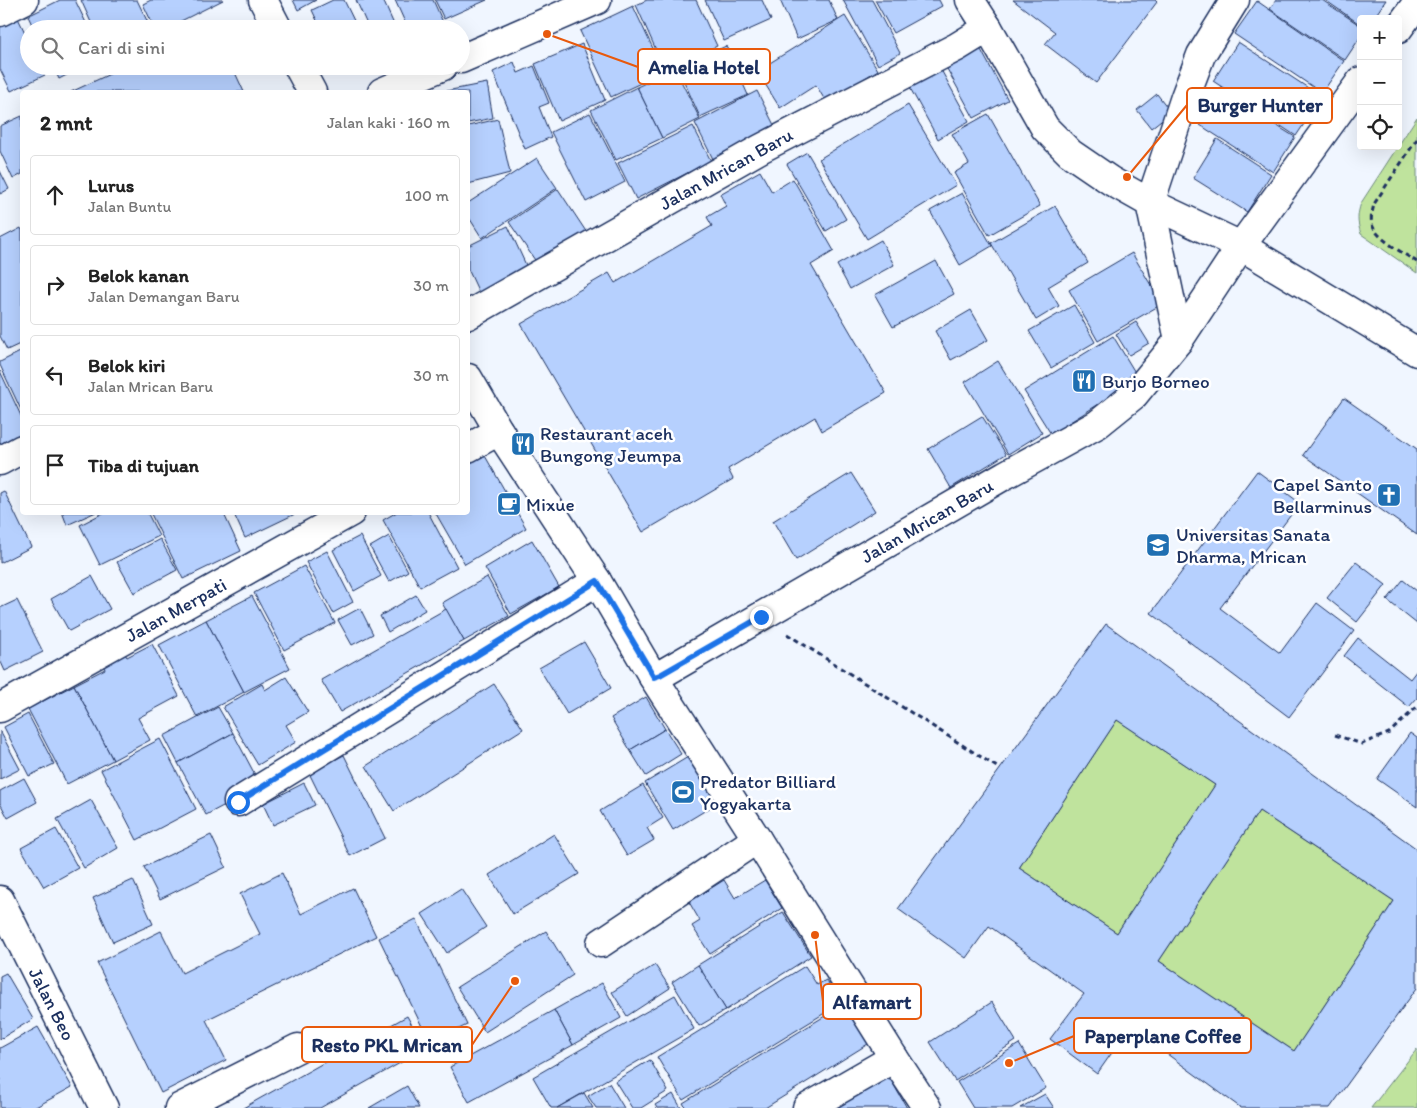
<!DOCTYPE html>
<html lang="id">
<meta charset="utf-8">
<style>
body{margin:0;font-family:Itim,sans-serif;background:#f6f6f6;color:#222}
.controls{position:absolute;right:15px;top:15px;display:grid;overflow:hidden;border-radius:5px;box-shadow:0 5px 20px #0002}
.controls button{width:45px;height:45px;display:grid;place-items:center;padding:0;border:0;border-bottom:1px solid #e0e0e0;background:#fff;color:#222;font:25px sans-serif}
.stop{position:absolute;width:15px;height:15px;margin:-11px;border:4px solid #1a73e8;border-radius:50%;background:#fff}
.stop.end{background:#1a73e8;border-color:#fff;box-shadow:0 1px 5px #0008}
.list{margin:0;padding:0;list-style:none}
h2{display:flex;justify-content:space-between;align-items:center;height:65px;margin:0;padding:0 20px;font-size:21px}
h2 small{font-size:16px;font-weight:400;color:#767676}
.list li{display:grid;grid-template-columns:32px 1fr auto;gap:15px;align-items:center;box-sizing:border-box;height:80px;margin:0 10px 10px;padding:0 10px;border:1px solid #e0e0e0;border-radius:5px}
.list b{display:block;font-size:19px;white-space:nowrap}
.list p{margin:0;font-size:16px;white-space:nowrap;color:#767676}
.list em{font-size:16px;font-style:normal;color:#767676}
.icon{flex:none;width:28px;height:28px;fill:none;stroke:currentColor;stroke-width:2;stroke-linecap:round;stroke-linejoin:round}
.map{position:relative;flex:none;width:1417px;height:1108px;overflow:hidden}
.search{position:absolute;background:#fff;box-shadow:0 5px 20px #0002;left:20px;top:20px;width:450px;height:55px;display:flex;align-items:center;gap:12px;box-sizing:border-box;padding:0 18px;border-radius:28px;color:#767676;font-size:19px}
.panel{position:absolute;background:#fff;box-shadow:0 5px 20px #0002;left:20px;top:90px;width:450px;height:425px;border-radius:5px}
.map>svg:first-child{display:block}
.green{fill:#bfe39d;stroke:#6d897e}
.building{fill:#b6d0fe;stroke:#1b2f5e;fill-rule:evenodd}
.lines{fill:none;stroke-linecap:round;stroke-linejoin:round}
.minor-casing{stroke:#1b2f5e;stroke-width:31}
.path{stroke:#1b2f5e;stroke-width:3;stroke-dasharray:5 4;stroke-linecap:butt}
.minor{stroke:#fff;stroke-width:28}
.route{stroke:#1a73e8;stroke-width:6}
.labels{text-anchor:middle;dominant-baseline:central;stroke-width:5;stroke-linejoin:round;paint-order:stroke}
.street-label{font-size:19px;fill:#1b2f5e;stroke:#fff}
.poi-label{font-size:19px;fill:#1b2f5e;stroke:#fff;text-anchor:start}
.leader{fill:none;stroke:#e8590c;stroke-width:2}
.callout-dot{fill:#e8590c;stroke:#fff;stroke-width:2}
.callout{fill:#fff;stroke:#e8590c;stroke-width:2}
.callout-label{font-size:20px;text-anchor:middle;font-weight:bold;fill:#1b2f5e}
</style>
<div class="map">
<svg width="1417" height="1108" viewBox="0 0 1417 1108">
<rect width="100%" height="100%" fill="#f0f6ff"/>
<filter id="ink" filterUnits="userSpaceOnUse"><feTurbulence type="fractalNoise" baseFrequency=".02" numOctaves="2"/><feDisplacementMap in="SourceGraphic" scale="10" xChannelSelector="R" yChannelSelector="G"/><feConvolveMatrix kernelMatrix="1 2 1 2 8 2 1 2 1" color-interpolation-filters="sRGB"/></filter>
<g filter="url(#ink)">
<g class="green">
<path d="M1417,117V273L1361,234C1357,222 1357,215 1361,203Z"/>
<path d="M1117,720L1215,785L1117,933L1019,868Z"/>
<path d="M1259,811L1394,901L1294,1051L1159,961Z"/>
<path d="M1417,1049V1108H1371Z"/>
</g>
<g class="building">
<path d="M60,0H75L89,29H34L28,16Z"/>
<path d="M81,0H137L151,29H94Z"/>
<path d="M151,0H223L165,29H155L143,4Z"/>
<path d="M293,0H316L298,10Z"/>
<path d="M333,0H344L358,29H321L312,10Z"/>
<path d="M356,0H383L396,29H369Z"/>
<path d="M395,0H433L446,29H408Z"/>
<path d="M435,0H487L444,19Z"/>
<path d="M647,0H696L717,46L665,70L636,5Z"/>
<path d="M705,0H762L771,20L724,41Z"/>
<path d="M780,0H829L838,20L797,39Z"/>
<path d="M843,0H872L900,53L878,65Z"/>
<path d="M875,0H939L942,6L893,33Z"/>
<path d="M1013,0H1155L1157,2L1096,83L1045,44L1055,32Z"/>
<path d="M1276,0H1322L1361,26V36L1345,60L1270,9Z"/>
<path d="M1325,0H1386L1373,19H1361V25Z"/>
<path d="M1257,1L1344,61L1322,93L1234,34Z"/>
<path d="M633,6L664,72L611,97L580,31Z"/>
<path d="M17,16L29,41V66H41L45,75L11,91L0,69V25Z"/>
<path d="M845,16L878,70L826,102L816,85L780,108L757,71Z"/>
<path d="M1238,42L1322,97L1296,136L1213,81Z"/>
<path d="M582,44L605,100L559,121L535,64Z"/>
<path d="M726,46L748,95L700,117L678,68Z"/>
<path d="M980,48L1008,100L974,118L946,67Z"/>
<path d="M514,62L518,73L534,66L549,103L539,107L551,137L525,149L493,72Z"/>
<path d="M53,66H84L59,79Z"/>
<path d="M127,66H232L244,92H71Z"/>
<path d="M940,68L969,121L938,139L909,86Z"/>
<path d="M675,69L700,119L662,138L637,87Z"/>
<path d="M487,83L493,118L468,123V92H441Z"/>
<path d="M637,87L662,138L616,160L591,110Z"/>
<path d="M757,91L777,131L715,163L695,123Z"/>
<path d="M1221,91L1295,137L1273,172L1200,125Z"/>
<path d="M1157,94L1171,112L1151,128L1137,110Z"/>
<path d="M908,105L956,185L867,239L819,159Z"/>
<path d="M590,113L625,182L586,202L551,132Z"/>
<path d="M988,114L1040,206L989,235L954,173L969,164L952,134Z"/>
<path d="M22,116V174L13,179L0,151V126Z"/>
<path d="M498,119L510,173L468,184V126Z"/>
<path d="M693,126L711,161L636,199L618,163Z"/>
<path d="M1217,139L1271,174L1247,212L1193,178Z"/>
<path d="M807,152L846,219L826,231L787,164Z"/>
<path d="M537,158L557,188L482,238L468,216V203Z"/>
<path d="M0,171L9,189L0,194Z"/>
<path d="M760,171L772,192L793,179L834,251L811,265L886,393L822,431L815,417L728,469L733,479L643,532L521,324L609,273L615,283L712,226L707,217L726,206L720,194Z"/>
<path d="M558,189L589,236L541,269L509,222Z"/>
<path d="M962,193L992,246L960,265L930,211Z"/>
<path d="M1055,206L1088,263L1048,287L1059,306L1036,320L991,243Z"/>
<path d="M508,226L531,276L482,299L468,269V246Z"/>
<path d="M21,228L22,231V343L7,350L0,336V239Z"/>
<path d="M881,240L894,265L850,289L837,265Z"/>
<path d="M1132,253L1162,304L1098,341L1069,290Z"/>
<path d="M936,261L954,294L893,327L875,295Z"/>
<path d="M1074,305L1095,342L1051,368L1029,331Z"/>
<path d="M971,310L988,340L951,360L935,331Z"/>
<path d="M1136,322L1149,343L1129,355L1116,334Z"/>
<path d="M1113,336L1139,379L1051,434L1024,391Z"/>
<path d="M22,351V412L0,365V362Z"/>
<path d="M998,361L1042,433L1008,454L965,382Z"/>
<path d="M0,371L22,418V436L0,447Z"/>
<path d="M1344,398L1417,449V535L1303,455Z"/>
<path d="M982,416L1006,454L951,488L928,449Z"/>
<path d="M480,447L526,528L465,564L435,512H468V454Z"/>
<path d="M1257,471L1300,503L1220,608L1280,653L1317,603L1354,631L1289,717L1151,613Z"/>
<path d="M851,473L875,511L796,560L773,521Z"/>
<path d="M4,491L31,547L0,563V493Z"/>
<path d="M62,512H96L67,525Z"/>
<path d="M105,512H147L159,536L100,565L80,525Z"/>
<path d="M150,512H223L241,551L183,579Z"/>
<path d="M233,512H294L295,514L245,538Z"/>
<path d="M397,512H428L457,567L420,587L383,520Z"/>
<path d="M360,536L381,576L354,591L333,550Z"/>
<path d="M389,536L408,571L389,582L370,547Z"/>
<path d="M160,539L177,570L134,593L117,562Z"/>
<path d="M532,540L559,587L511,614L485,568Z"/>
<path d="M327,551L353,602L333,613L306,562Z"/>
<path d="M1356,562L1386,585L1357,622L1327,598Z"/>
<path d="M304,566L335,623L284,650L254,593Z"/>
<path d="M92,576L110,609L69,631L51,599Z"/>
<path d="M487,577L509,616L464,641L442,603Z"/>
<path d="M1403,580L1417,591V624L1387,600Z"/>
<path d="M416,595L425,610L388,632L380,616Z"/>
<path d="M252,596L290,668L244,692L206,620Z"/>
<path d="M17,600L43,652L5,671L0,660V608Z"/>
<path d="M360,608L373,634L352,645L338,620Z"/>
<path d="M446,609L464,641L340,712L321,680Z"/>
<path d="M206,620L244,692L197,717L159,645Z"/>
<path d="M1106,624L1417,849V988L1330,1108H1241L1130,1027L1097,1074L1050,1039L1084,994L989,926L966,958L898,909ZM1117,720L1215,785L1117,933L1019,868ZM1259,811L1394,901L1294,1051L1159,961Z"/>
<path d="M1358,638L1410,679L1417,670V698L1409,707L1344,656Z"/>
<path d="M584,642L611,688L567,714L539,668Z"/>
<path d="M152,644L179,696L138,718L150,740L113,760L74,685L105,669L101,661L122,649L127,657Z"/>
<path d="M286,677L308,712L286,725L296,742L258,765L223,707L262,684L265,690Z"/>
<path d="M494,684L523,729L394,811L366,766Z"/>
<path d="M74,685L113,760L67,784L28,709Z"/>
<path d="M646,697L665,729L630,750L611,718Z"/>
<path d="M218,707L233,733L178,763L164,736Z"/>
<path d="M28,714L54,764L29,776L4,727Z"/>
<path d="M665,729L681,754L646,776L630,750Z"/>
<path d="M0,731L20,769L0,779Z"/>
<path d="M233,733L261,786L206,815L178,763Z"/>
<path d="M1410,733L1417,738V807L1377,779Z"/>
<path d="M160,739L196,809L137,840L101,770Z"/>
<path d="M693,754L721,801L673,830L645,783Z"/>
<path d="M344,755L385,838L350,856L309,773Z"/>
<path d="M24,778L37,802L8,818L0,803V791Z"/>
<path d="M304,783L315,805L273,825L263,804Z"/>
<path d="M643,785L663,818L647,828L654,840L627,856L600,811Z"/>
<path d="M91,800L118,848L84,868L57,819Z"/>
<path d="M56,829L78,868L44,887L21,848Z"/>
<path d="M554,834L579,874L513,914L489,875Z"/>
<path d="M211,835L226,867L160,899L144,867Z"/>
<path d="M282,873L301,914L353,888L376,936L206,1020L226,1060L161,1093L97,963L161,931L182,973L260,934L240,894Z"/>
<path d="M133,880L153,924L113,942L93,898Z"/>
<path d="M724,880L735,898L765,880L782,908L710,954L692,926L700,921L689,902Z"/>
<path d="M461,889L486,927L447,953L422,914Z"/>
<path d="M783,912L811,956L726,1010L698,965Z"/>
<path d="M416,919L467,1025L430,1043L379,938Z"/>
<path d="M546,931L573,975L485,1032L457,987Z"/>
<path d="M655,965L670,988L627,1016L612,992Z"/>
<path d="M698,965L726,1010L699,1026L672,982Z"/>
<path d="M805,966L817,985L826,980L841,1003L683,1100L657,1057Z"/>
<path d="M6,973L33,1019L0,1039V976Z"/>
<path d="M602,983L621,1018L573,1045L554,1010Z"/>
<path d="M675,995L694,1029L557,1108H551L533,1077Z"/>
<path d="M851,1000L876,1039L765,1108H686L683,1103Z"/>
<path d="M992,1002L1016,1041L955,1081L930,1042Z"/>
<path d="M554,1010L573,1045L469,1102L450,1067Z"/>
<path d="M407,1016L425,1049L320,1108H243Z"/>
<path d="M38,1027L72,1087L34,1108H0V1048Z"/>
<path d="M1019,1044L1046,1088L1012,1108H973L957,1082Z"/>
<path d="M650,1060L668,1091L641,1108H632L615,1081Z"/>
<path d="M883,1066L907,1108H837L831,1097Z"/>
<path d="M609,1083L624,1108H596L588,1096Z"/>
<path d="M407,1086L419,1108H369Z"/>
<path d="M584,1093L593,1108H557Z"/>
<path d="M673,1094L681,1108H657L655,1105Z"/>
<path d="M1045,1094L1054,1108H1020Z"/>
</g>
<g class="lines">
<defs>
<g id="minor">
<path d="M263,0L278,29"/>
<path d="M970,0L988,28L1045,128L1070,153L1111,181L1150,203L1179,340"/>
<path d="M1235,0L1201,55L1185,97L1150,203L1241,246L1417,352"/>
<path d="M0,12L24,0"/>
<path d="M1398,29L1417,3"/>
<path d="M461,59L597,0"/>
<path d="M298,66L312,92"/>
<path d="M382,92L443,66"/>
<path d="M468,315L760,149L957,47L988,28"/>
<path d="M468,378L499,431L597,581L653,677L757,839L894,1058L927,1108"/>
<path d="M468,448L499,431"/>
<path d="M0,461L22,449"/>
<path d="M653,677L660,675L1005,475L1098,424L1134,395L1179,340L1241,246L1361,81"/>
<path d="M0,708L351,512"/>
<path d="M238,802L597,581"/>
<path d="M0,900L104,1108"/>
<path d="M601,943L757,839"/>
<path d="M179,1108L298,1048"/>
<path d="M807,1108L894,1058"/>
</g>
</defs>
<use href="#minor" class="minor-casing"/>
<g class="path">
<path d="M1417,139L1374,204C1373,210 1370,217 1372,224C1375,238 1405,254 1417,262"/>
<path d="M787,634L1000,769"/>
<path d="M1335,735L1362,744L1389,733L1417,707"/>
</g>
<use href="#minor" class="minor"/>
</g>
</g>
<g class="lines" filter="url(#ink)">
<path class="route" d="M238,802L597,581L654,677L660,675L761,617"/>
</g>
<defs>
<symbol id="restaurant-square" viewBox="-11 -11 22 22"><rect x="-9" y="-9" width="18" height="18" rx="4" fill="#1f6fb2" stroke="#fff"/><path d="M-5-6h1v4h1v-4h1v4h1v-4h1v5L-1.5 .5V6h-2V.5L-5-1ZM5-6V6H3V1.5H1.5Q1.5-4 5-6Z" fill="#fff"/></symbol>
<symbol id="church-square" viewBox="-11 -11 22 22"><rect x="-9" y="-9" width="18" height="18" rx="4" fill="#1f6fb2" stroke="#fff"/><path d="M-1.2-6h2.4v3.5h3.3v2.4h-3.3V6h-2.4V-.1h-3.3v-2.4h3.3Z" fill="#fff"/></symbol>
<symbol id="cafe-square" viewBox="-11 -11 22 22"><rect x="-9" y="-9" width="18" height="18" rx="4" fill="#1f6fb2" stroke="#fff"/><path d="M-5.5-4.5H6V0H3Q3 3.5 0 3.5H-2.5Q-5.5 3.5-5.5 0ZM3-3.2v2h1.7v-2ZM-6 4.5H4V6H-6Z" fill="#fff"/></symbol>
<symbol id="university-square" viewBox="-11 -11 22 22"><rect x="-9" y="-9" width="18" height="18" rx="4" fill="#1f6fb2" stroke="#fff"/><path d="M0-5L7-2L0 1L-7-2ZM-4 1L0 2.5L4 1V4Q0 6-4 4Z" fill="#fff"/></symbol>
<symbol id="stadium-square" viewBox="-11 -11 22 22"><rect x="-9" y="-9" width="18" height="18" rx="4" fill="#1f6fb2" stroke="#fff"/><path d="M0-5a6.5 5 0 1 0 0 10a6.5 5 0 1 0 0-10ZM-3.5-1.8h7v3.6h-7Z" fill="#fff"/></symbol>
</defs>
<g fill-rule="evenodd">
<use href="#restaurant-square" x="1070" y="367" width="28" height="28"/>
<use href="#restaurant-square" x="509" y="430" width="28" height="28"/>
<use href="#church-square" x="1375" y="481" width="28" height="28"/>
<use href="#cafe-square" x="495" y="490" width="28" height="28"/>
<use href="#university-square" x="1144" y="531" width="28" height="28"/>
<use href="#stadium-square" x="669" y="778" width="28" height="28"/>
</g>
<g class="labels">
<g class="street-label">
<text transform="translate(726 169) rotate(-29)">Jalan Mrican Baru</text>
<text transform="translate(927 521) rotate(-30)">Jalan Mrican Baru</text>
<text transform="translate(176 610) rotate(-29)">Jalan Merpati</text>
<text transform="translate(52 1004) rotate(63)">Jalan Beo</text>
</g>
<g class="poi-label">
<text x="1102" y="381">Burjo Borneo</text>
<text x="540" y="433">Restaurant aceh<tspan x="540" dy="22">Bungong Jeumpa</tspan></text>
<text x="1372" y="484" text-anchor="end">Capel Santo<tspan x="1372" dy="22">Bellarminus</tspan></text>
<text x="526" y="504">Mixue</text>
<text x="1176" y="534">Universitas Sanata<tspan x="1176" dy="22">Dharma, Mrican</tspan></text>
<text x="700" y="781">Predator Billiard<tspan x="700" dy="22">Yogyakarta</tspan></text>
</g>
</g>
<path class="leader" d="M547 34L638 67M1127 177L1187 105M815 935L823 1002M1009 1063L1074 1036M515 981L472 1045"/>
<g class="callout-dot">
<circle cx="547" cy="34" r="5"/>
<circle cx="1127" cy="177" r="5"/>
<circle cx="815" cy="935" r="5"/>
<circle cx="1009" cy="1063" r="5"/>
<circle cx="515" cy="981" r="5"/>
</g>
<g class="callout">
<rect x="638" y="49" width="132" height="35" rx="5"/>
<rect x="1187" y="88" width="145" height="35" rx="5"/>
<rect x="823" y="984" width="98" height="35" rx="5"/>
<rect x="1074" y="1018" width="177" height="35" rx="5"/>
<rect x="302" y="1027" width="170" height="35" rx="5"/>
</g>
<g class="callout-label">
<text x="704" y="74">Amelia Hotel</text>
<text x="1260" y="112">Burger Hunter</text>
<text x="872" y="1009">Alfamart</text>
<text x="1163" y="1043">Paperplane Coffee</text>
<text x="387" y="1052">Resto PKL Mrican</text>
</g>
</svg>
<div class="controls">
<button>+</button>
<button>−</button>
<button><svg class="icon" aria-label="locate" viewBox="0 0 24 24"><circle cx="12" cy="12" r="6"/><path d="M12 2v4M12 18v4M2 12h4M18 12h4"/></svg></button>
</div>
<div class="stop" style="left:238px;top:802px"></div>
<div class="stop end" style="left:761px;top:617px"></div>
<div class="search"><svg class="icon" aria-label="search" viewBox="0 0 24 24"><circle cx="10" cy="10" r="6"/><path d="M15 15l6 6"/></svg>Cari di sini</div>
<section class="panel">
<h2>2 mnt<small>Jalan kaki · 160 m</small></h2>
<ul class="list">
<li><svg class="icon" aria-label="ahead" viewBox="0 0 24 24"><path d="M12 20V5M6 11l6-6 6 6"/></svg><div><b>Lurus</b><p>Jalan Buntu</p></div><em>100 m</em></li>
<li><svg class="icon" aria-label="right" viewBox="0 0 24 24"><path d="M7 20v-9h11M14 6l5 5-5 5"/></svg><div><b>Belok kanan</b><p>Jalan Demangan Baru</p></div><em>30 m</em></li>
<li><svg class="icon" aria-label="left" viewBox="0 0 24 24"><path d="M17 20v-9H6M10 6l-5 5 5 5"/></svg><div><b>Belok kiri</b><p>Jalan Mrican Baru</p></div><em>30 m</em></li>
<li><svg class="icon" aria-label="arrive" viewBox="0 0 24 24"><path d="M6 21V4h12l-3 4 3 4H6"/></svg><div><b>Tiba di tujuan</b></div></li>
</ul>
</section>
</div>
